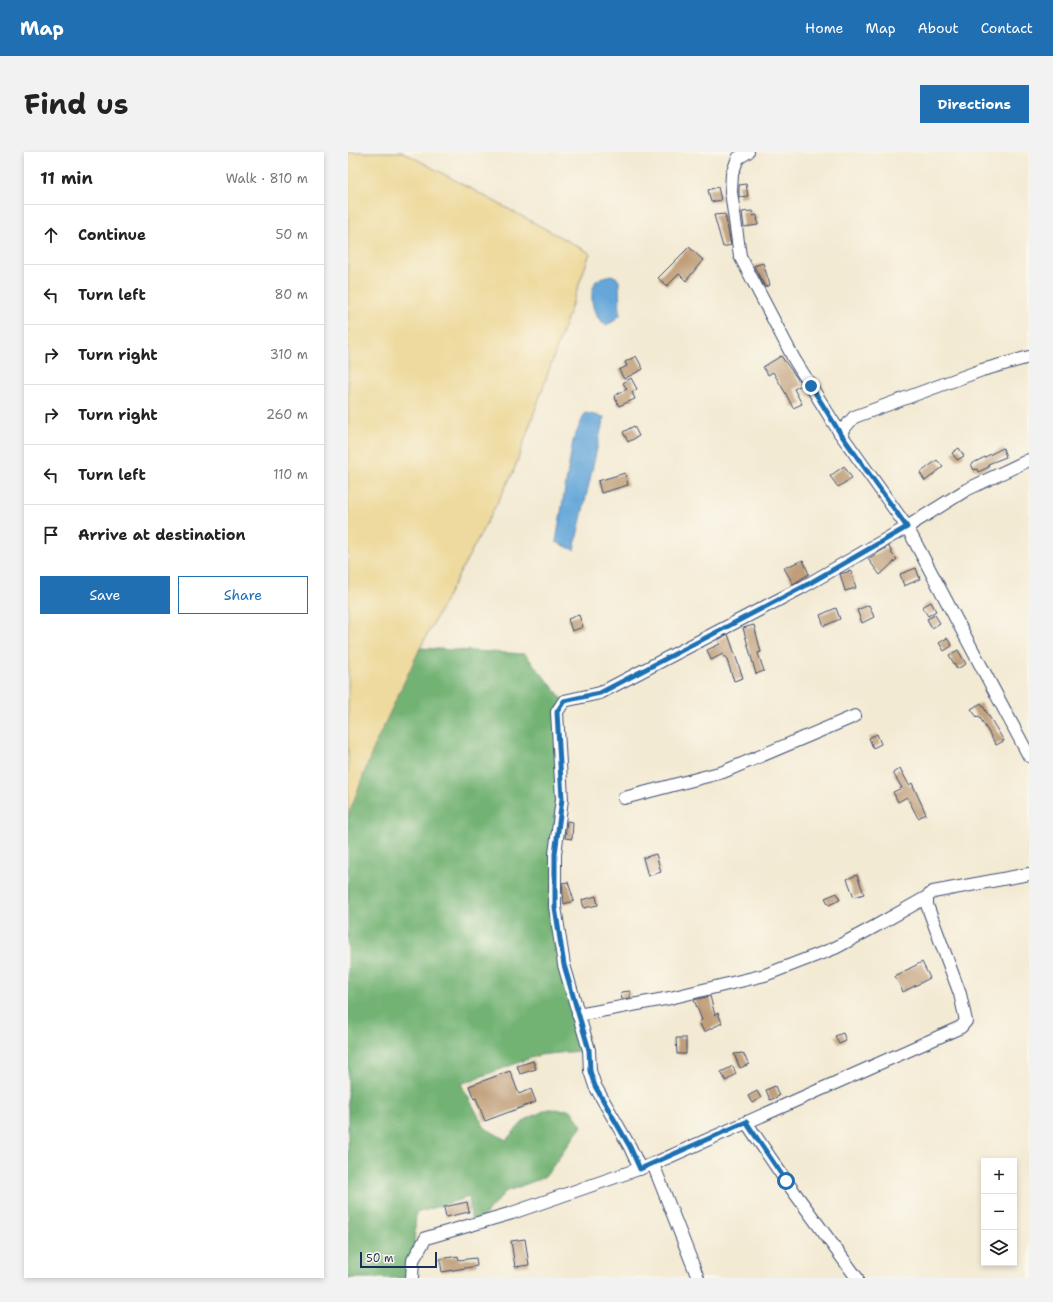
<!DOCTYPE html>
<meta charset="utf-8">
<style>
body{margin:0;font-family:"Shantell Sans",sans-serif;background:#f2f2f2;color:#222}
.controls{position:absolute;right:12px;bottom:12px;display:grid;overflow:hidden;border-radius:0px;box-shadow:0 2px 6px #0003}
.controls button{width:36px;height:36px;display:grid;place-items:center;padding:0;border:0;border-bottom:1px solid #e0e0e0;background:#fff;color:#222;font:20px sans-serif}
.scale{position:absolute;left:12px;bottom:10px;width:77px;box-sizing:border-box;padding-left:4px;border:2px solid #1b2f5e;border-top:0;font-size:11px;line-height:14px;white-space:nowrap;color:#1b2f5e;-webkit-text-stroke:3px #fbf7ec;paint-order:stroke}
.stop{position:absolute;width:12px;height:12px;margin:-9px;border:3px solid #1f6fb2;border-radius:50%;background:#fff}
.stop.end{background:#1f6fb2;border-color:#fff;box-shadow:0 1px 4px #0008}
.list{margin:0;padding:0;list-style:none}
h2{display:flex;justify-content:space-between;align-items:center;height:52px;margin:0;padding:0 16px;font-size:17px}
h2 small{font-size:13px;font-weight:400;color:#767676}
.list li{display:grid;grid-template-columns:26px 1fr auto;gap:12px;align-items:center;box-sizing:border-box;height:60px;padding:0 16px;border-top:1px solid #e0e0e0}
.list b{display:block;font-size:15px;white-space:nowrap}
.list em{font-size:13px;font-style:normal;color:#767676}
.actions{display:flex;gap:8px;padding:12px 16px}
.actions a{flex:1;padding:9px 0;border:1px solid #1f6fb2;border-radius:0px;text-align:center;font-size:14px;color:#1f6fb2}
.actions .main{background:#1f6fb2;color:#fff}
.icon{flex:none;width:22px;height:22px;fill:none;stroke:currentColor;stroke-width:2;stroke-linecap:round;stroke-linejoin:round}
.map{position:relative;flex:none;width:681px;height:1126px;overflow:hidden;border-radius:0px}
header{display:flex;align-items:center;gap:24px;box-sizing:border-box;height:56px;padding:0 20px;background:#1f6fb2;color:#fff}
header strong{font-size:19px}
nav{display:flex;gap:22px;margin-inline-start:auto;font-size:14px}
.intro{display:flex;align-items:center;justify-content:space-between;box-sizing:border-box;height:96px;padding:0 24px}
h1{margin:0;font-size:28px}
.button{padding:10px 18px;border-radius:0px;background:#1f6fb2;color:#fff;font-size:14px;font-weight:700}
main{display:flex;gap:24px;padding:0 24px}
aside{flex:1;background:#fff;border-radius:0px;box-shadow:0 2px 6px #0003}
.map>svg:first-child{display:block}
.forest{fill:#72b273;stroke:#467068}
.sand{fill:#eeda9e;stroke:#84847e}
.water{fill:#66a7d9;stroke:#406b9c}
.building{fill:#bf9e79}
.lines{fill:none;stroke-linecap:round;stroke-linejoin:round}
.street-casing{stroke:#3b4b70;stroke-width:14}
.street{stroke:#fff;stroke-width:12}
.route{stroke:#1f6fb2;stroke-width:5}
</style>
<header>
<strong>Map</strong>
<nav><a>Home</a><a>Map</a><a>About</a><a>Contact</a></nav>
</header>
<div class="intro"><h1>Find us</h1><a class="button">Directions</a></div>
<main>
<aside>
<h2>11 min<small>Walk · 810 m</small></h2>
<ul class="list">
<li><svg class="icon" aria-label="ahead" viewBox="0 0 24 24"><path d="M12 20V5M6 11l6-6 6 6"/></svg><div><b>Continue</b></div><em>50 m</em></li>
<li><svg class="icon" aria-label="left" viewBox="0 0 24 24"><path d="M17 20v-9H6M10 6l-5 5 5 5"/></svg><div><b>Turn left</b></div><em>80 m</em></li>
<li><svg class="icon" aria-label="right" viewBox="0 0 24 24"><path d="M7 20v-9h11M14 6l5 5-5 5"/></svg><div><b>Turn right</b></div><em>310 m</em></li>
<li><svg class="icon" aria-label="right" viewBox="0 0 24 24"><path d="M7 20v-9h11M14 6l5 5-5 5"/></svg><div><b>Turn right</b></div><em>260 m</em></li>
<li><svg class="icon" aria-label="left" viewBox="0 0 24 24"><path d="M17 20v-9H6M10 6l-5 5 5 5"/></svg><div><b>Turn left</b></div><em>110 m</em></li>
<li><svg class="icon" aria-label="arrive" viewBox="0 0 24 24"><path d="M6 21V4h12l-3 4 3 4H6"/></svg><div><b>Arrive at destination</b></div></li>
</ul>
<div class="actions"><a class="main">Save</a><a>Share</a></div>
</aside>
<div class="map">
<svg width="681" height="1126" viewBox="0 0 681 1126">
<rect width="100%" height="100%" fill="#fbf7ec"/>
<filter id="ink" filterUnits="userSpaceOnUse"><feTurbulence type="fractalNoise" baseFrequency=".025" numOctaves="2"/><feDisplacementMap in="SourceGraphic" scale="8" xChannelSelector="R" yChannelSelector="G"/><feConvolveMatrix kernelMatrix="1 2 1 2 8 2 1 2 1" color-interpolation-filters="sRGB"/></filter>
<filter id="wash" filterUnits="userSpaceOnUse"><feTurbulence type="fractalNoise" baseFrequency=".012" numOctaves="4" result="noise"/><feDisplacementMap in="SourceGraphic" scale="16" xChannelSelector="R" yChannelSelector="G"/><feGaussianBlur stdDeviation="0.9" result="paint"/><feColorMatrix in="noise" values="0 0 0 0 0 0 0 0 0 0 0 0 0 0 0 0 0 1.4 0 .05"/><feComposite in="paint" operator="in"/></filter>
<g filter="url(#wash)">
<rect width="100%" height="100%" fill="#f3ead3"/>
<path class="forest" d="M72,496L177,502L216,549L209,560L207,755L241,898L191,903L113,932L137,976L158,988L177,968L200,957L223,958L234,974L197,1025L157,1040L135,1065L124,1073L121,1045L68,1061L64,1126H0V664L27,592Z"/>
<path class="sand" d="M0,0H55L242,101L165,321L72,496L27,592L0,664Z"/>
<g class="water">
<path d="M263,123L268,125L271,129L272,163L266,169L258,173C244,165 240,143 248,129L253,126Z"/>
<path d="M237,261L256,265L226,398L208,390L225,289Z"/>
</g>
<g id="blocks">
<g class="building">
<path d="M398,32L400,44L391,45V33Z"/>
<path d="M370,35L373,48L363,50L360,38Z"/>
<path d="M404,59L405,64L409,63L410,73L396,75L394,60Z"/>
<path d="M377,62L383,93L375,95L366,63Z"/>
<path d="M341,95L355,108L338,129L331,122L319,134L310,126Z"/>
<path d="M415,111L422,133L417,135L406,114Z"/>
<path d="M288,204L295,217L276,227L271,218L279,214L277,210Z"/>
<path d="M433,204L454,233L446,237L454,252L445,256L438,242L425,220L420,223L415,215Z"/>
<path d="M283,226L289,237L284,240L287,247L271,254L266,244L279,237L275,231Z"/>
<path d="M286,274L291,284L280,290L275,280Z"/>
<path d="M611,296L616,304L609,308L604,301Z"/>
<path d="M655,296L658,305L640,312L641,315L630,320L629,317L626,318L623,312Z"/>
<path d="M589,308L595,315L577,329L572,321Z"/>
<path d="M496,314L504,326L490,335L482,324Z"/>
<path d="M277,321L280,333L253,341L250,329Z"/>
<path d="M541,394L544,402L549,407L532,423L520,407Z"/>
<path d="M455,408L461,422L445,432L436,416Z"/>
<path d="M568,416L572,427L556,434L552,422Z"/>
<path d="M503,419L508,436L497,439L492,422Z"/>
<path d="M583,450L588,459L580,464L574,455Z"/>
<path d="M521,453L526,465L514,471L509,458Z"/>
<path d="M488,456L492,467L476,474L472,463Z"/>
<path d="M231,463L235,475L224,479L220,467Z"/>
<path d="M587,463L592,471L584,476L579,467Z"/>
<path d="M406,473L413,500L410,501L416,519L408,522L395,476Z"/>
<path d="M380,482L395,526L386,529L378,505H376L375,502L363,508L359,498L372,492L370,488Z"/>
<path d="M599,486L604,494L596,499L591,491Z"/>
<path d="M610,498L618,512L609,517L601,503Z"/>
<path d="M633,551L656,589L648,593L631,564L629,565L623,557Z"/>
<path d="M529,582L533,592L525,596L521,586Z"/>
<path d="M552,616L561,633L564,631L578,662L570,666L559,645L550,650L545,640L554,636L545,621Z"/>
<path d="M219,669L225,670L224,687L217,686Z"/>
<path d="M308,702L313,720L300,724L295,706Z"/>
<path d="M509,723L516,742L506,745L499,727Z"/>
<path d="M220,730L226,749L216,752L214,731Z"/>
<path d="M489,741L492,748L481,753L477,746Z"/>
<path d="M248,744L250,753L236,756L234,748Z"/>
<path d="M574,810L582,826L555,840L547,824Z"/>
<path d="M282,839V846L274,847L273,840Z"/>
<path d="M362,844L367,863L370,861L374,871L356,880L351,870L354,868L346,848Z"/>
<path d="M495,881L498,889L491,892L487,884Z"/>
<path d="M328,886H338V902H329Z"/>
<path d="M395,901L401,912L392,916L386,902Z"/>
<path d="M185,909L188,917L172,922L169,914Z"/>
<path d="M385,914L388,922L378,929L373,920Z"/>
<path d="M162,919L171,942L183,937L188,950L137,969L128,946L126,947L121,934Z"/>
<path d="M427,934L431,944L422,948L418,938Z"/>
<path d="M409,939L413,946L404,951L400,944Z"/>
<path d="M119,1050L121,1060L98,1065L96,1055Z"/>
<path d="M177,1087L181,1113L167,1115L163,1089Z"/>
<path d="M110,1104L111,1108L128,1106L129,1114L94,1120L92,1107Z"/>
</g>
</g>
</g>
<g filter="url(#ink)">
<use href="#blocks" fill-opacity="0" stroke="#3b4b70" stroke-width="1"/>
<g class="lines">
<defs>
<g id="street">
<path d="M400,0L390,6L384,22L383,40L392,104L446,207L492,281L559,375L681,604"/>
<path d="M492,281L506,265L634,218L681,205"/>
<path d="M276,646L375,620L507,564"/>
<path d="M230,863L322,846L417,823L487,796L526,775L579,745"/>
<path d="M398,970L438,1029L509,1126"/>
<path d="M305,1012L350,1126"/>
<path d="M292,1017L282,995L247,934L242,919L241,898L216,813L207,755V702L214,647L209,560L216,549L252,541L455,435L559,375L618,338L681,308"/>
<path d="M64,1126L65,1108L78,1086L164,1061L305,1012L613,875L618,869L612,842L579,753V745L585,740L681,722"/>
</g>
</defs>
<use href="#street" class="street-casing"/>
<use href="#street" class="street"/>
</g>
</g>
<g class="lines" filter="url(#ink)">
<path class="route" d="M438,1029L398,970L292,1017L282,995L247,934L242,919L241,898L216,813L207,755V702L214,647L209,560L216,549L252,541L455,435L559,375L492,281L463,234"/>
</g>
</svg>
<div class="controls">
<button>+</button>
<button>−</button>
<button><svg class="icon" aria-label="layers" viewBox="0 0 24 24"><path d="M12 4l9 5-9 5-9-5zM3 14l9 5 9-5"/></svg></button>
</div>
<div class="scale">50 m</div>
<div class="stop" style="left:438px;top:1029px"></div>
<div class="stop end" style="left:463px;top:234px"></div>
</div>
</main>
